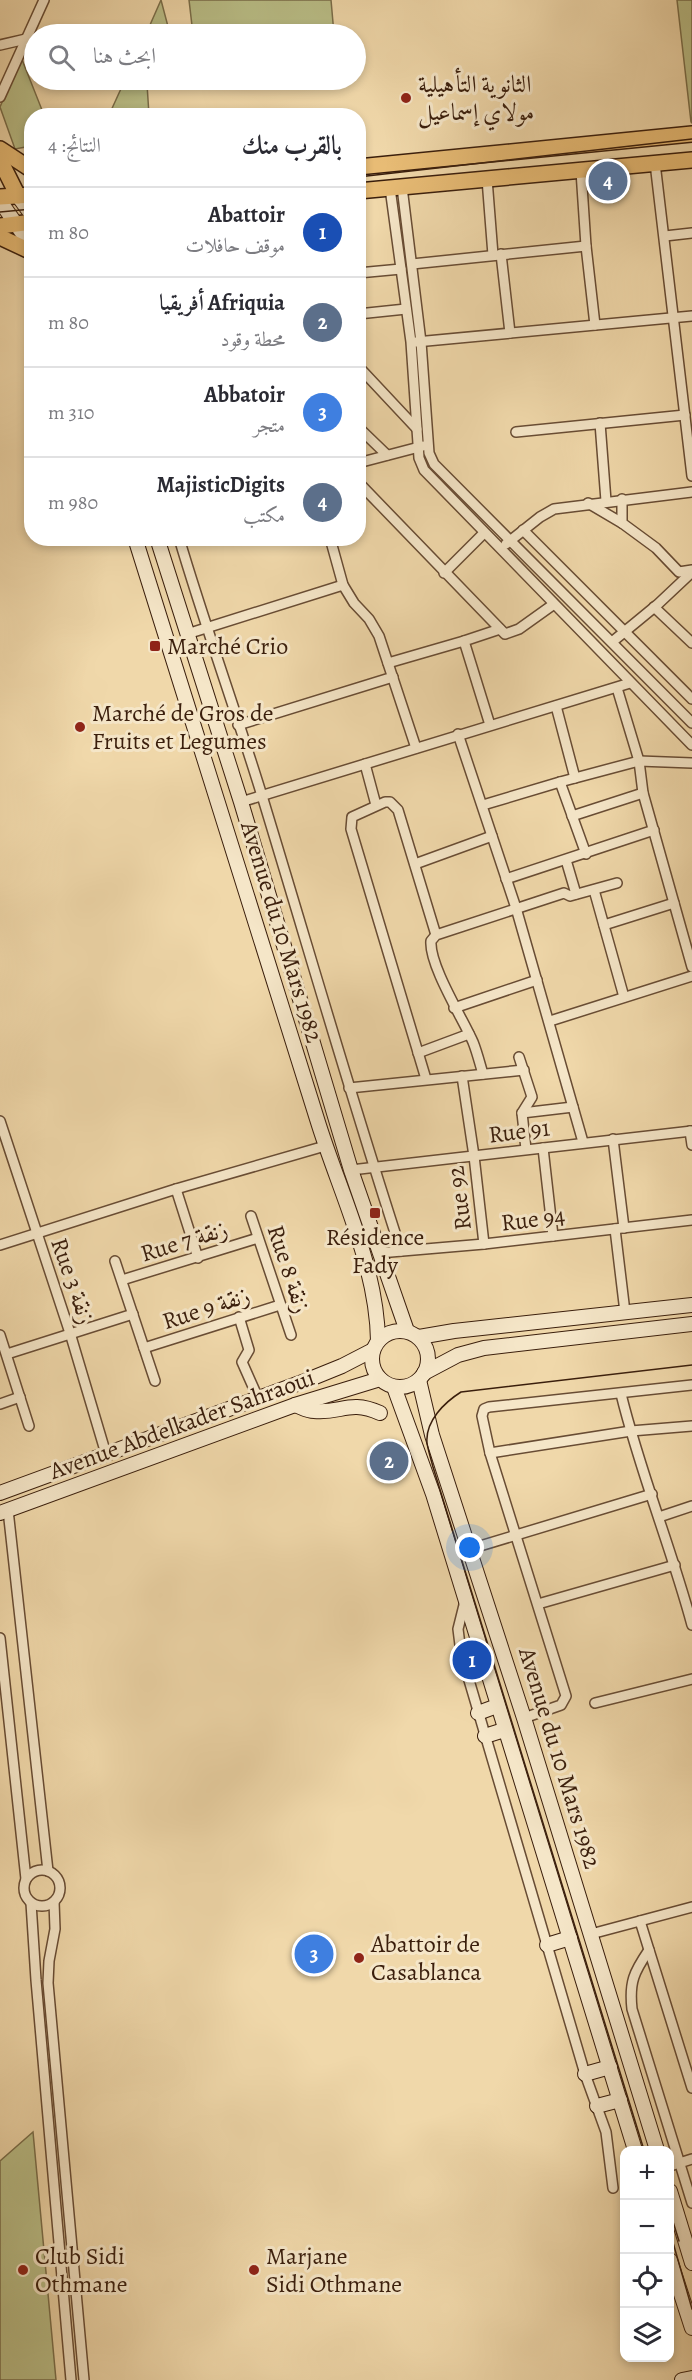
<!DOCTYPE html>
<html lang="ar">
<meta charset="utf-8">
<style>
body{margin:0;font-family:Alegreya,Amiri,serif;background:#f2f2f3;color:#2b2b33;direction:rtl}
.controls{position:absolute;right:18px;bottom:18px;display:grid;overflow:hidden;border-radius:12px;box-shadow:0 3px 9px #0003}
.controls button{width:54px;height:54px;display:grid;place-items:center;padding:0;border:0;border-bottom:2px solid #e1e1e2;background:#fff;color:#2b2b33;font:30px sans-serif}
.you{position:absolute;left:470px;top:1548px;width:21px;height:21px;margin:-15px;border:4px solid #fff;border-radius:50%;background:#1a73e8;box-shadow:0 0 0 9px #1a73e833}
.badge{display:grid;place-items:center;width:39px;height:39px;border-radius:50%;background:#8f2418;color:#fff;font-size:20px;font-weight:700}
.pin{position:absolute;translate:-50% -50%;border:3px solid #fff;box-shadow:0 2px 6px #0006}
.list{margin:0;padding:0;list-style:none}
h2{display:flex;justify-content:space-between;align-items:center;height:78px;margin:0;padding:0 24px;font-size:26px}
h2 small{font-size:20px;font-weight:400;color:#7c7c81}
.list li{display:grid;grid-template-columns:39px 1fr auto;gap:18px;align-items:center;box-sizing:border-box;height:90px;padding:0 24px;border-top:2px solid #e1e1e2}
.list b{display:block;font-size:22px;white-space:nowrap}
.list p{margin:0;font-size:20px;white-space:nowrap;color:#7c7c81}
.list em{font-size:20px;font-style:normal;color:#7c7c81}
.icon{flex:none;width:33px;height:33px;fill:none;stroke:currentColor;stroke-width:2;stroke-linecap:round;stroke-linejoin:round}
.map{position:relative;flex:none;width:692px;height:2380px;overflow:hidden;direction:ltr}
.search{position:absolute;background:#fff;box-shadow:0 3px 9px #0003;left:24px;top:24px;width:342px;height:66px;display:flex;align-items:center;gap:15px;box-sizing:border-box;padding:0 21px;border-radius:33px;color:#7c7c81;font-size:22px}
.panel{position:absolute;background:#fff;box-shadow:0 3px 9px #0003;left:24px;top:108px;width:342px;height:438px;border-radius:24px;direction:rtl}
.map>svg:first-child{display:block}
.green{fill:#babf88;stroke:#7a6e4a;stroke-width:1.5}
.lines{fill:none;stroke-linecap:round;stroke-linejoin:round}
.street-casing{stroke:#684c34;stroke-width:12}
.secondary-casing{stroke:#3a1e0c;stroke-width:16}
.primary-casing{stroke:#3a1e0c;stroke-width:18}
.street{stroke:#f5e6c8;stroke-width:9}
.secondary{stroke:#f5e6c8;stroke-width:14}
.primary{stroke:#e8bc75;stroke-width:15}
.tram{stroke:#3a1e0c;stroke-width:1.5}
.poi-dot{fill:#8f2418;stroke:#f5e6c8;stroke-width:2}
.labels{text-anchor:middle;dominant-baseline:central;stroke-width:6;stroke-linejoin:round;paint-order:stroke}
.poi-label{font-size:24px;fill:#3a1e0c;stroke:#f5e6c8;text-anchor:start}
.street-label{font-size:24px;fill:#3a1e0c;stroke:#f5e6c8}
</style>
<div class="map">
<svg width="692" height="2380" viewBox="0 0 692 2380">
<rect width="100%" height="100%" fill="#f0d8aa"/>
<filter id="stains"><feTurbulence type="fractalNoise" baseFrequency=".00333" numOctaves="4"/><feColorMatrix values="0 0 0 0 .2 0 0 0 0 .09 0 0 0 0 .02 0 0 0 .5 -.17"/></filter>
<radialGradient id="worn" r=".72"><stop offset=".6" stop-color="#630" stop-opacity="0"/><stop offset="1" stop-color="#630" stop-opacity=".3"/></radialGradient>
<g class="green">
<path d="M161,0L170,34H145H146Z"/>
<path d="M189,0H331L334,34H193Z"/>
<path d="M677,0H692V123L691,122Z"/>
<path d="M21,57L44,115L32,116L31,146L15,149L0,107Z"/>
<path d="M125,80H154L147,84L149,115H109Z"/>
<path d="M33,2132L56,2380H0V2161Z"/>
</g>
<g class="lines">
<defs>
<g id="street">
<path d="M0,45L26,39"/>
<path d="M0,97L44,0"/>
<path d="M655,163L692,476"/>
<path d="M581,171L586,246L595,325"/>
<path d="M487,179L493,255"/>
<path d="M402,187L421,342L429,453L434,464L692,723"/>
<path d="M390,188L411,342L419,458L424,470L692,745"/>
<path d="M665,236L692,233"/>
<path d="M501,254L510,333"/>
<path d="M412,264L586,246"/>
<path d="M358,273L401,269"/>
<path d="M358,314L406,309"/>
<path d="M416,342L692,316"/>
<path d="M358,366L417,429"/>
<path d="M600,423L606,501"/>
<path d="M358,427L387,455"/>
<path d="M516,432L685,415"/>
<path d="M358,463L423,446"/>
<path d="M358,482L505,634L519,629L554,604"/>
<path d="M622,499V523L656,548L679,572L692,570"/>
<path d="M588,503L622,523"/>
<path d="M523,530L692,699"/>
<path d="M179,538C205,626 236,711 263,799C309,950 352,1101 401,1251"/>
<path d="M330,538L343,585L354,603L369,619L379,636L416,748"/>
<path d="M506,544L540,517L554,509L692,492"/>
<path d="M444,573L484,533"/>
<path d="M654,607L692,643"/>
<path d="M187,634L343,585"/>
<path d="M612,642L657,605L692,572"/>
<path d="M388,663L464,641"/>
<path d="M617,688L639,761L643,793L692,967"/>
<path d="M556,706L575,778"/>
<path d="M238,725L393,677"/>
<path d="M490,725L464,641L500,629"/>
<path d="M458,734L516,908L583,1142"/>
<path d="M365,764L376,805"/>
<path d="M241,802L630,683"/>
<path d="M483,805L560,782"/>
<path d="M572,816L643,793"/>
<path d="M586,854L560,782L639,761L692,763"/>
<path d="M566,860L576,894"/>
<path d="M415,864L492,836"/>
<path d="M506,879L654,830"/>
<path d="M594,890L624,997"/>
<path d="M604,925L674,903"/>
<path d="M454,1008L537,980"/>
<path d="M550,1021L692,976"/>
<path d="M418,1053L469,1034"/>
<path d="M519,1057L532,1097L522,1113L526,1149"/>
<path d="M483,1074C480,1064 477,1052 473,1042C463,1019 429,965 431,941L436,935L564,893L570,896L617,883"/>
<path d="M462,1076L474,1156L484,1244"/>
<path d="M426,1079L351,829L352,817L385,802H390L398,810L436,935"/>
<path d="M349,1088L524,1070"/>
<path d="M522,1113L573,1107"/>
<path d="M0,1121L70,1333L106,1454"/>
<path d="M690,1131L692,1145"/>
<path d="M613,1139L624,1228"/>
<path d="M543,1148L553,1236"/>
<path d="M351,1170L692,1131"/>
<path d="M176,1189L198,1258"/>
<path d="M251,1216L291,1335"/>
<path d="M615,1229L625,1312"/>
<path d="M0,1245L176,1189L325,1146"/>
<path d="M379,1253L484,1244L692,1220"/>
<path d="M115,1261L155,1381"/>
<path d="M122,1280L258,1238"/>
<path d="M239,1317L249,1350L242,1362L258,1398"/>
<path d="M0,1335L29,1426"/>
<path d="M144,1348L280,1305"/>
<path d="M7,1354L133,1314"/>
<path d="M621,1394C640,1472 671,1547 692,1625"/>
<path d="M0,1404L20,1397"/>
<path d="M490,1453L631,1431L692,1426"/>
<path d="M8,1510L48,1871"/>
<path d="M659,1517L692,1506"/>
<path d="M470,1549L652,1494"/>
<path d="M465,1601L458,1629L461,1653L585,2074L606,2132L613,2188"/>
<path d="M538,1604L675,1565"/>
<path d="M0,1638L26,1879"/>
<path d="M595,1703L692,1679"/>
<path d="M524,1718L561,1705L566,1696L490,1453L482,1416L484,1409L489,1407L692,1385"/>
<circle cx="42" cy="1888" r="18"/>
<path d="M54,1902L55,1929L49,1961L48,1983L84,2380"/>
<path d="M31,1903L36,1980L71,2380"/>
<path d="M640,1921L692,2088"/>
<path d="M591,1934L692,1907"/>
<path d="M649,1950C634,1972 629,1982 632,2009L692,2203"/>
<path d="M670,2166L692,2159"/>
</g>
<g id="secondary">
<path d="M18,196L32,215"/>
<path d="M0,201L32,247"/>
<path d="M135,538C195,732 258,925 317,1119C339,1191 377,1265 378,1341"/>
<path d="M157,538L241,802L351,1170L407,1331"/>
<circle cx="400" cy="1359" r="28"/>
<path d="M419,1337L454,1331L692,1305"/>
<path d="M424,1373L458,1355L484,1348L692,1324"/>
<path d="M419,1380L432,1435L524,1718L657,2150"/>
<path d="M394,1387L433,1494L635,2150"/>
<path d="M295,1405C301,1407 307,1411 314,1411C341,1414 349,1399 380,1413"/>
<path d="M0,1493L305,1381L342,1366L373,1350"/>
<path d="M0,1513L295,1405L380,1379"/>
<path d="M466,1672L486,1667"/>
<path d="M478,1713L497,1706"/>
<path d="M485,1736L504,1730"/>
<path d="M547,1945L570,1938"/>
<path d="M585,2074L610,2067"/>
<path d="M597,2106L620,2100"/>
<path d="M670,2191L692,2263"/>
<path d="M670,2260L692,2328"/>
<path d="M682,2380L692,2378"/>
</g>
<g id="primary">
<path d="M0,149L32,170"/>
<path d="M0,160L18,196"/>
<path d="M358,167L692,134"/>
<path d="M358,191L692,160"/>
<path d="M0,197L32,195"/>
<path d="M0,226L32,222"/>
<path d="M0,237L32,252"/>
</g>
</defs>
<use href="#street" class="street-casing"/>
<use href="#secondary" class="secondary-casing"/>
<use href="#primary" class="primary-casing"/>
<use href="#street" class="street"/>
<use href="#secondary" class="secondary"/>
<use href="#primary" class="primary"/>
<g class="tram">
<path d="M358,177L692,139"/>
<path d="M0,212L32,209"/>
<path d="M644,2150L433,1467C431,1459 428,1450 427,1443C425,1421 445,1402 461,1392L692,1365"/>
<path d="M670,2212L679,2241"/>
<path d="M670,2232L692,2309"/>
</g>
</g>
<g class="poi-dot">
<circle cx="406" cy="98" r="6"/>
<rect x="149" y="640" width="12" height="12" rx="3"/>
<circle cx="80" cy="727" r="6"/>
<rect x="369" y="1207" width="12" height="12" rx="3"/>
<circle cx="359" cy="1958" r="6"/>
<circle cx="23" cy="2270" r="6"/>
<circle cx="254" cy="2270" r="6"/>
</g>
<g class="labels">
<g class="poi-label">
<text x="418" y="84">الثانوية التأهيلية<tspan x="418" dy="28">مولاي إسماعيل</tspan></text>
<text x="167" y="646">Marché Crio</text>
<text x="92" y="713">Marché de Gros de<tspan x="92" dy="28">Fruits et Legumes</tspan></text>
<text x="375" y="1237" text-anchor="middle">Résidence<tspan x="375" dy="28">Fady</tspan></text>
<text x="371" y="1944">Abattoir de<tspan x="371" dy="28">Casablanca</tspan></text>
<text x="35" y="2256">Club Sidi<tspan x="35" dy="28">Othmane</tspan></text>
<text x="266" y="2256">Marjane<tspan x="266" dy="28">Sidi Othmane</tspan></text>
</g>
<g class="street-label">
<text transform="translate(282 932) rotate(73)">Avenue du 10 Mars 1982</text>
<text transform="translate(519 1131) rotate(-7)">Rue 91</text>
<text transform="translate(459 1198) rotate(-97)">Rue 92</text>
<text transform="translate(533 1219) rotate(-7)">Rue 94</text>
<text transform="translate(184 1241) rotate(-17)">Rue 7 زنقة</text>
<text transform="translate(289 1269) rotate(72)">Rue 8 زنقة</text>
<text transform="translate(73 1281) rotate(71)">Rue 3 زنقة</text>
<text transform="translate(206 1308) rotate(-18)">Rue 9 زنقة</text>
<text transform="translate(182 1424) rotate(-20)">Avenue Abdelkader Sahraoui</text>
<text transform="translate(560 1758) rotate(73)">Avenue du 10 Mars 1982</text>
</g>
</g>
<rect width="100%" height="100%" filter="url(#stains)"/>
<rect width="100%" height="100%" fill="url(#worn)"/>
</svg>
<div class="controls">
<button>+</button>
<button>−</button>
<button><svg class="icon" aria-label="locate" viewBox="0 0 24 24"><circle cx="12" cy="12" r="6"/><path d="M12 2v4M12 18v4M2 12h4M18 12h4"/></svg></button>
<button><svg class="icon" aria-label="layers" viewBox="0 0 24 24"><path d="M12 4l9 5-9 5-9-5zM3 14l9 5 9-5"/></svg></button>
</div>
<div class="you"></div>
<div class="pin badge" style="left:472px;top:1660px;background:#1a4fb4">1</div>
<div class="pin badge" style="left:389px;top:1461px;background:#5c6f8a">2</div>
<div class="pin badge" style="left:314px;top:1954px;background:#3f7fe0">3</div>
<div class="pin badge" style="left:608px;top:181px;background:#5c6f8a">4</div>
<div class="search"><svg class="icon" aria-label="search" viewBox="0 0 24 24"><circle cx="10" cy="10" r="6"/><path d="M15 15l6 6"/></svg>ابحث هنا</div>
<section class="panel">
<h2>بالقرب منك<small>النتائج: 4</small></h2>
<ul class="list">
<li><span class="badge" style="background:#1a4fb4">1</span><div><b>Abattoir</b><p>موقف حافلات</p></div><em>80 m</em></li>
<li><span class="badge" style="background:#5c6f8a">2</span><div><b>Afriquia أفريقيا</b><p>محطة وقود</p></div><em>80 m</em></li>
<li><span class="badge" style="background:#3f7fe0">3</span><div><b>Abbatoir</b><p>متجر</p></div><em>310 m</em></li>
<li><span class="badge" style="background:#5c6f8a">4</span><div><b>MajisticDigits</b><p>مكتب</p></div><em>980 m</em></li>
</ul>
</section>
</div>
